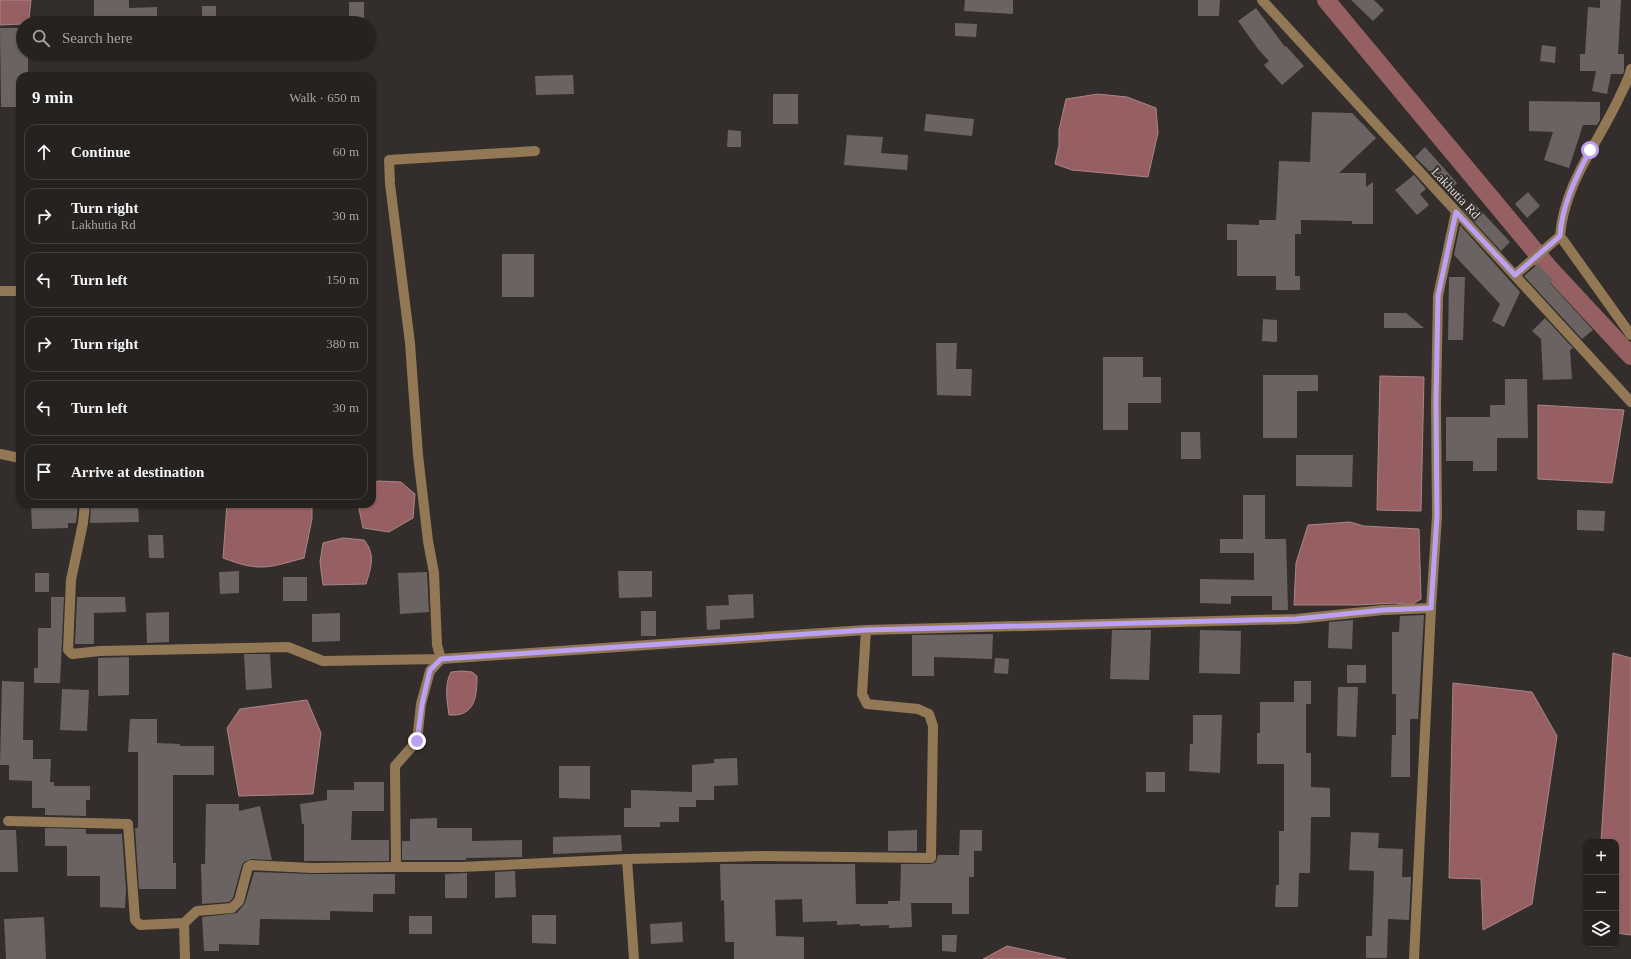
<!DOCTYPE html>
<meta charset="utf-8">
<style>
body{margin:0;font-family:"Times New Roman",serif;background:#322f2d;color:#f1f3f6}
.controls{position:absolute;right:12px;bottom:12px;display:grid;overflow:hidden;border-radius:8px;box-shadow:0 1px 3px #0004}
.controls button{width:36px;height:36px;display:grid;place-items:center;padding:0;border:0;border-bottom:1px solid #423f3e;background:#262220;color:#f1f3f6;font:20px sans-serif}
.stop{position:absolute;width:12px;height:12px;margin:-9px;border:3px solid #bca0f2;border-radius:50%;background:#fff}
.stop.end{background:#bca0f2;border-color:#fff;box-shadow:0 1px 4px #0008}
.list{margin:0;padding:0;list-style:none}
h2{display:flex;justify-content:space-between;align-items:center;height:52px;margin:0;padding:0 16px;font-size:17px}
h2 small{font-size:13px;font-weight:400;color:#a4a4a5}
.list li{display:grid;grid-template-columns:26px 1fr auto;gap:12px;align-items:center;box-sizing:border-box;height:56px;margin:0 8px 8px;padding:0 8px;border:1px solid #423f3e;border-radius:12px}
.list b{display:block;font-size:15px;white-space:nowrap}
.list p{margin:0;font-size:13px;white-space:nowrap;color:#a4a4a5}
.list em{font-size:13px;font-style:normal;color:#a4a4a5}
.icon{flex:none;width:22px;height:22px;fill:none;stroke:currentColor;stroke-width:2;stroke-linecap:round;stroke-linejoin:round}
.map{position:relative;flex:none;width:1631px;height:959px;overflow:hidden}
.search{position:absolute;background:#262220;box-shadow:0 1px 3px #0004;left:16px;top:16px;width:360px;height:44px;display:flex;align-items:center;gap:10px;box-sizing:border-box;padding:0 14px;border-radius:22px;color:#a4a4a5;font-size:15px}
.panel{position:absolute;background:#262220;box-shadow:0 1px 3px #0004;left:16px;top:72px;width:360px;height:436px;border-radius:12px}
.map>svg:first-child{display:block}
.water{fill:#966063;stroke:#ab8486}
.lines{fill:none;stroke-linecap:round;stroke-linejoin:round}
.canal{stroke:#966063;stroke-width:18}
.building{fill:#6a6362}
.minor{stroke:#927855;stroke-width:10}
.route{stroke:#bca0f2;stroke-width:5}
.labels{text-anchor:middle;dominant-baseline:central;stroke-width:3.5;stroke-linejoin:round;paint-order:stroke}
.street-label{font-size:13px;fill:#dcd9d7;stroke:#332e2b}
</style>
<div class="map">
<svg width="1631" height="959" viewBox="0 0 1631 959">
<rect width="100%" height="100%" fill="#332e2b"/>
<g class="water">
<path d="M0,0H31L29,18L22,24L0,25Z"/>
<path d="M1098,94L1127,97L1156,108L1158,133L1148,177L1072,170L1055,164L1059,145V130L1066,99Z"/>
<path d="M1380,376L1424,377L1421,511L1377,510Z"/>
<path d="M1538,405L1624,410L1612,483L1538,479Z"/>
<path d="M378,481L401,482L415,494L413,518L389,532L363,528L358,504H372V484Z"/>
<path d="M227,504H312V519L304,558C267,568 260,572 223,558Z"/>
<path d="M1350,522L1364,526L1419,529L1421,599L1411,605L1395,603L1359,605H1294L1296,563L1308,525Z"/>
<path d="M343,538L364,540C376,554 371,568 366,584L323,585L320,562L323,543Z"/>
<path d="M1613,653L1631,658V935L1616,933V842H1601Z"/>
<path d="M461,671L472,672L477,676C477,697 475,717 449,715C447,701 444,685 451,672Z"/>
<path d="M1453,683L1532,692L1557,736L1532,904L1483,930L1481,879L1449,878Z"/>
<path d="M307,700L321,733L313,794L239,796L227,728L240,709Z"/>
<path d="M1007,946L1066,959H983Z"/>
</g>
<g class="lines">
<path class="canal" d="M1326,0L1550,269L1631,356"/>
</g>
<g class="building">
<path d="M94,0H129V8L157,7V23H94Z"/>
<path d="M965,0H1013V14L964,11Z"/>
<path d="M1198,0H1220L1219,16H1198Z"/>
<path d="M1351,0H1374L1384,10L1373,21Z"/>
<path d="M1600,0H1621L1618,54H1624V71L1623,74H1611L1607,94L1592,91L1596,71H1580V54H1585L1588,7L1600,8Z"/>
<rect x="349" y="2" width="15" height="21"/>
<rect x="202" y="6" width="14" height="17"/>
<path d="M1256,8L1285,47L1286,46L1304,66L1282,85L1264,65L1269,61L1258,49L1238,21Z"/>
<path d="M955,23L977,24L976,37L955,36Z"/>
<path d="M0,28H23V53H28V76H20V107H1Z"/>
<path d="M1542,45L1556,47L1555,63L1540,61Z"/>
<path d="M573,75L574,94L536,95L535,76Z"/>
<rect x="773" y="94" width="25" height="30"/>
<path d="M1529,101L1600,102V120L1597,125H1583L1569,168L1544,160L1553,132L1529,131Z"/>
<path d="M1312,112L1352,113L1376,138L1339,173H1366V187L1373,182V224H1352V221L1301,220V234H1295V276H1300V290H1276V276H1237V240H1227V224L1259,225V220H1276L1279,161L1310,162Z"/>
<path d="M926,114L974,119L972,136L924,131Z"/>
<path d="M728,130L741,131V147H727Z"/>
<path d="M847,135L883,137L881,153L908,155L907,170L844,165Z"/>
<path d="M1425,147L1457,183L1449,191L1415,157Z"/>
<path d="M1414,175L1426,189L1420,194L1429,205L1417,215L1395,190Z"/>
<path d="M1528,192L1540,206L1527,218L1515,204Z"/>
<path d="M1472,201L1510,242L1501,251L1463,210Z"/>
<path d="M1460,225L1520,292L1504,327L1492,321L1500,304L1454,255Z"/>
<rect x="502" y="254" width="32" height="43"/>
<path d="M1538,264L1553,280L1550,283L1593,330L1582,339L1524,276Z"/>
<path d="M1449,277H1465L1463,340H1448Z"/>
<path d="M1384,313H1406L1424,328H1384Z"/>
<path d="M1545,318L1573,348L1570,350L1572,379L1543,380L1541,339L1532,331Z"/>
<path d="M1263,319L1277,320V342L1262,341Z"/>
<path d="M936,343H957L956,369H972L971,396L937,395Z"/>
<path d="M1103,357H1143V377H1161V403H1128V430H1103Z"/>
<path d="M1263,375H1318V391H1297V438H1263Z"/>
<path d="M1505,379H1527L1528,438H1497V471H1473V461H1446V417H1490V405H1505Z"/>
<path d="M1181,432H1200L1201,459H1181Z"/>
<path d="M1296,455H1353L1352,487L1296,486Z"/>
<path d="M1243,495H1265V539H1286L1288,610H1272V596H1231V604L1200,603V579L1254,580V553H1220V539H1243Z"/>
<path d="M31,504H78L76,523H68V528L32,529Z"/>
<path d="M91,504H138L139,522L90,523Z"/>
<path d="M1577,510L1605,511L1604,531L1577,530Z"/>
<path d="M148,535H163L164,558H149Z"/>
<path d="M239,571V593L220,594L219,572Z"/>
<path d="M618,571H652V597L619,598Z"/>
<path d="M427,572L429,612L400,614L398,573Z"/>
<rect x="35" y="573" width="14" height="19"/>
<rect x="283" y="577" width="24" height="24"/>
<path d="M753,594L754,618L720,620V629L707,630L706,606L729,605L728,595Z"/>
<path d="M51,597H64L60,683H34V668H38V628H51Z"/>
<path d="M77,597H125L126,612L94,613V644H75Z"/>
<rect x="641" y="611" width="15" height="25"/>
<path d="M169,612V642L147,643L146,613Z"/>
<path d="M340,613V641L312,642V614Z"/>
<path d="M1424,615L1418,719H1410V777H1391L1392,735H1396V694H1392V632H1399L1400,616Z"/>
<path d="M1353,620L1352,649L1328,648L1329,622Z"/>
<path d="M1112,630H1151L1149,680L1110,679Z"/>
<path d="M1200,630L1241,631L1240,674L1199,673Z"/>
<path d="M993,634L992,659L934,657V676H912V635Z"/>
<path d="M244,654H270L272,688L246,690Z"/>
<path d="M129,657V695L98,696V658Z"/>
<path d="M995,658L1009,659L1008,674L994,673Z"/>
<rect x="1347" y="665" width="19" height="18"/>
<path d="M2,681L24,682L23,740H33V759H51L50,782H54V786H90V800H86V816L45,815V808H32V781L9,780V765H0Z"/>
<path d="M1294,681H1311V704H1306V753H1311V787L1330,788V817H1311L1310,873H1299L1298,907H1275L1276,885H1279V831H1284V764H1257V733H1260V702H1294Z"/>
<path d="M1338,687H1358L1356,737L1337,736Z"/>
<path d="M62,689L89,690L87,731L60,730Z"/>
<path d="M1193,715H1222L1220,773L1189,771L1190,744H1193Z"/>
<path d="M130,719H157V743L180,744V746H214V775H173V863H176V889H139L135,828H138V752H128Z"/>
<path d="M737,758L738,785L714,786V800H696V807H679V822H660V827H624V808H631V790L692,792V765L714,763V759Z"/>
<path d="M559,766H590V799L559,798Z"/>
<rect x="1146" y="772" width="19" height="20"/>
<path d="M354,782H384V811H352L351,840H389V861H304V824H302L300,804L327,800V790H354Z"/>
<path d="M206,804H239V811L260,806L272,860L251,859L244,862L242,865L233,898L229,902L202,904L201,864H205Z"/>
<path d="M437,818V828H472V841L522,840V857L466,858V860H402V841H410V819Z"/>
<path d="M45,828L86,829V834H122L126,889L125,908L100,907V876H67V846H45Z"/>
<path d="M0,830H16L18,872H0Z"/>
<path d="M917,830V851H888V831Z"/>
<path d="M960,830H982V851H974V877H969V914H952V903H911L912,927L889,928V925L860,926V924L837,925V921L803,922L802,899L775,900L776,936L804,937V959H734V942H725L724,900L721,901L720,864H855L856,904H888V901H900L901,864H931L936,862L938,855H959Z"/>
<path d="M1351,832L1379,833L1378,848L1403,849L1402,877H1411L1409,920L1388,919L1387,958H1366V936H1372L1374,871L1349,870Z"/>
<path d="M621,835L622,851L553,854V837Z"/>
<path d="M515,871L516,897L495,898V872Z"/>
<path d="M254,872L312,874H395V894H373V912L330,911V920L260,919L259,945L219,944V951H204L202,917L237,913L245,903Z"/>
<path d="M467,873V898H445V874Z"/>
<path d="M532,915H556V944L532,943Z"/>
<rect x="409" y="916" width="23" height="18"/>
<path d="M44,917L46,959H6L4,919Z"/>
<path d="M682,922L683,942L651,944L650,924Z"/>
<path d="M942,935H957L956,952L942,951Z"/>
</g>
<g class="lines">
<g class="minor">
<path d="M1262,0L1631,402"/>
<path d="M1631,69C1629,79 1623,89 1619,98C1598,143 1564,184 1560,236L1631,335"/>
<path d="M1515,275L1560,236"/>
<path d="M0,291H20"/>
<path d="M0,454L20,458"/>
<path d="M85,504L83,523L71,580L68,650L72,654L100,651L288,647L323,661L441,659L437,645L434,573L428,541L418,455L410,343L390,184L389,160L535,151"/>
<path d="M1431,608L1437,516L1436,403L1438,296L1456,212"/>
<path d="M8,821L128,824L135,920L140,925L184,923L197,911L232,908L239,901L248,867L251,865L312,868L396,867"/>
<path d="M627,859L461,867H396L395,766L417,741L421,704L430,671L441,659L866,630"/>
<path d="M184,923L185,959"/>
<path d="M634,959L627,859L763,856L931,858L933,726L929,714L918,709L867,704L862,694L866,630L1296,619L1383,610L1431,608L1414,959"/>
</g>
</g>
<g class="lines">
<path class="route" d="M417,741L422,704L430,670L441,659L866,630L1296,619L1383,610L1431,608L1437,516L1436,402L1438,296L1456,212L1515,275L1560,236C1562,204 1576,178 1590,150"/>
</g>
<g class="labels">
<g class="street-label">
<text transform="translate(1456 193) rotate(47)">Lakhutia Rd</text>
</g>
</g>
</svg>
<div class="controls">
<button>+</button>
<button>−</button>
<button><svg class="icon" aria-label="layers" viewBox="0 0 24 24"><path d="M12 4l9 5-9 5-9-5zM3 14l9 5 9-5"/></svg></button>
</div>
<div class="stop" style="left:1590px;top:150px"></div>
<div class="stop end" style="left:417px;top:741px"></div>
<div class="search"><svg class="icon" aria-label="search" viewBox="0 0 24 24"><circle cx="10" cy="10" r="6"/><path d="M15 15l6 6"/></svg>Search here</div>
<section class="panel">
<h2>9 min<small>Walk · 650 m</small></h2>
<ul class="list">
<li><svg class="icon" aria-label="ahead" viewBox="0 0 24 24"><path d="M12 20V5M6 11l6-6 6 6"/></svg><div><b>Continue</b></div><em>60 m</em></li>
<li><svg class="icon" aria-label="right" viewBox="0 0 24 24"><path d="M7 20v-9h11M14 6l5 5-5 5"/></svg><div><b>Turn right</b><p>Lakhutia Rd</p></div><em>30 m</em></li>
<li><svg class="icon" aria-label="left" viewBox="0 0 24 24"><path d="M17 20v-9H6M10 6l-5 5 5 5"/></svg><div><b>Turn left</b></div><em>150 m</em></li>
<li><svg class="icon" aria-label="right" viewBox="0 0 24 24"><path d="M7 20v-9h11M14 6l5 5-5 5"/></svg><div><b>Turn right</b></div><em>380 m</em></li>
<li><svg class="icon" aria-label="left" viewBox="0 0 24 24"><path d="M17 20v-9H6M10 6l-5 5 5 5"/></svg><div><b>Turn left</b></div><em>30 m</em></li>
<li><svg class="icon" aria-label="arrive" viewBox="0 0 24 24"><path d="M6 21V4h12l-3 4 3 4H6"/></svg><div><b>Arrive at destination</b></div></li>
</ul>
</section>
</div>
